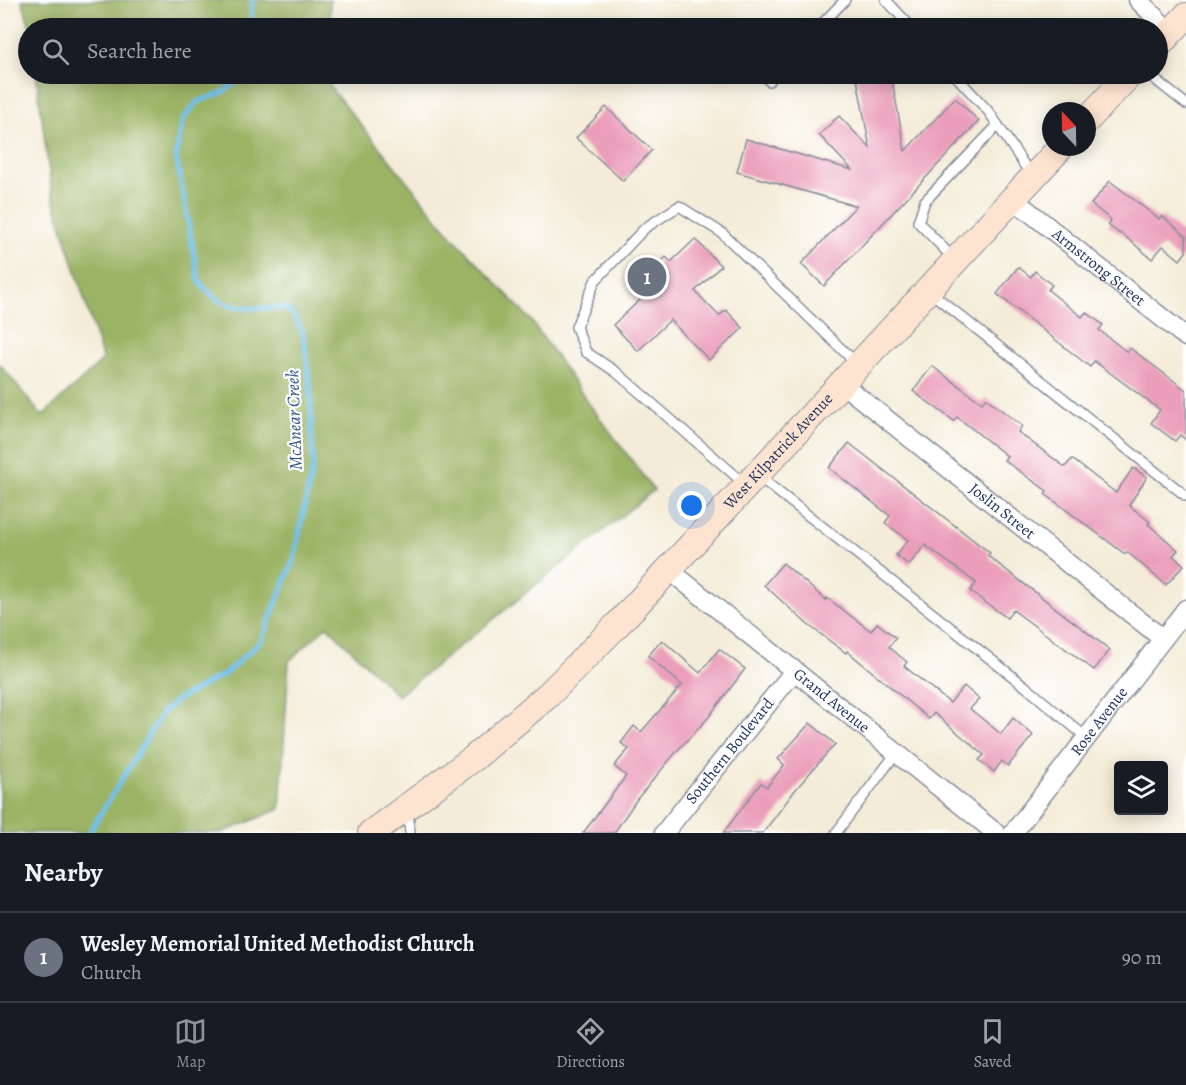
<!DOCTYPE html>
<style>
body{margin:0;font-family:Alegreya,serif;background:#20242c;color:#f1f3f6}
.controls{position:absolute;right:18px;bottom:18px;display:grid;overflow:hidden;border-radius:6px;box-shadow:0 3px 15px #0003}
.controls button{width:54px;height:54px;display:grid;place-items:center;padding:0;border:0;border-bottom:2px solid #363941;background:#171b24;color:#f1f3f6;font:30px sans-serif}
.compass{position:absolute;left:1042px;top:102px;width:54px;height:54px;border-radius:50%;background:#171b24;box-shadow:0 3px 15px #0003;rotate:338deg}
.you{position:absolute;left:692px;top:506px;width:21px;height:21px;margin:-15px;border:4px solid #fff;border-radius:50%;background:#1a73e8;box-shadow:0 0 0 9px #1a73e833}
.badge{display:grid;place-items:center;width:39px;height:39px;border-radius:50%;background:#8c9099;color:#fff;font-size:20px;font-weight:700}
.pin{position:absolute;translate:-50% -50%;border:3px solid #fff;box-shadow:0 2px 6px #0006}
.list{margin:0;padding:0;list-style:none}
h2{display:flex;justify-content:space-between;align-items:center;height:78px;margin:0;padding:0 24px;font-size:26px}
h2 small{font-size:20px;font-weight:400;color:#9ea1a6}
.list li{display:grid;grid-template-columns:39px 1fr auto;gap:18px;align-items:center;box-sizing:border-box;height:90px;padding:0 24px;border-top:2px solid #363941}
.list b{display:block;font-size:22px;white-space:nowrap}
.list p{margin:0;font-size:20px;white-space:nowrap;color:#9ea1a6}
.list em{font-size:20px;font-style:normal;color:#9ea1a6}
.icon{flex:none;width:33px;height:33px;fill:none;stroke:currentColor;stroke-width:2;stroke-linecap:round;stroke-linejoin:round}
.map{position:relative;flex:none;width:1186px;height:833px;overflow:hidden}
.search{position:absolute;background:#171b24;box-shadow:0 3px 15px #0003;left:18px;right:18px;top:18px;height:66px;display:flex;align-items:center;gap:15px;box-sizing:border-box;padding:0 21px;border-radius:33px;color:#9ea1a6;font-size:22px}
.sheet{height:168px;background:#171b24}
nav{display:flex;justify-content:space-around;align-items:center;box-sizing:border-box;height:84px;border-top:2px solid #363941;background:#171b24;font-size:16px;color:#9ea1a6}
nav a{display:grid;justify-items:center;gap:3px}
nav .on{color:#8c9099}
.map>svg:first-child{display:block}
.forest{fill:#9bb365;stroke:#5b7162;stroke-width:1.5}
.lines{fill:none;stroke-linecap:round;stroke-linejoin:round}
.stream{stroke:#70c1eb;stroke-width:5}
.building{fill:#eb9eba}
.service-casing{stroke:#888e9b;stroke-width:12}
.minor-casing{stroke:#888e9b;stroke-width:21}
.secondary-casing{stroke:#888e9b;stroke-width:28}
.service{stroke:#fff;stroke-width:9}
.minor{stroke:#fff;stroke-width:18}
.secondary{stroke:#fde4d0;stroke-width:26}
.labels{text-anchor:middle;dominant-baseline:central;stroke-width:4.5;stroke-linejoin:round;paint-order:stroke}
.street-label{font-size:16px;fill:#1b2f5e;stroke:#fff}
.water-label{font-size:18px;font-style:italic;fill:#355b88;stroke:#fff}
</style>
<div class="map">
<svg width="1186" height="833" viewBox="0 0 1186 833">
<rect width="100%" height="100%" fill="#fff"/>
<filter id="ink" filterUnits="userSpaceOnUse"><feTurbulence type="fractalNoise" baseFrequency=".0167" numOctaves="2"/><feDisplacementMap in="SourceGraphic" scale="12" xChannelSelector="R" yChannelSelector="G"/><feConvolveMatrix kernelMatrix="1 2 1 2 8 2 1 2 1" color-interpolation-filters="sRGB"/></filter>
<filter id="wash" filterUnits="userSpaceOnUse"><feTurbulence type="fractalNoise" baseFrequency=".008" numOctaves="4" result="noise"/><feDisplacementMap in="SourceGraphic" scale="24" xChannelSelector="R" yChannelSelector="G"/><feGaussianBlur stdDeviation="1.35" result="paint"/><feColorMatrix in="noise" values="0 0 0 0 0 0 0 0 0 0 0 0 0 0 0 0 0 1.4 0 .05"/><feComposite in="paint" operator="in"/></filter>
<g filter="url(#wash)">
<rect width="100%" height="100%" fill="#f4ecd8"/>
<g class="forest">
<path d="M22,0H330V28H30Z"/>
<path d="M36,74H330V87L451,235L530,319L590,405L654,490L398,696L327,626L289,661L280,809L222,833H0V364L42,416L103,360L52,194Z"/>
</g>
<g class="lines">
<g class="stream">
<path d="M251,28L252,0"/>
<path d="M89,833L162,713L177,700L226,673L261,641L294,559L313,465L310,384L303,333L294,316L286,308C250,308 222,314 199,281L176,156L183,119L197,102L222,93L245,76L246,74"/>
</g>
</g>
<g id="blocks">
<g class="building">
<path d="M856,74H891L905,151L955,98L979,121L824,286L801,264L856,206L737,172L746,139L852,170L819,135L839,116L870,148Z"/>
<path d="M606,107L652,150L623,181L576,138Z"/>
<path d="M1110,181L1159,219L1162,216L1186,236V252L1180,260L1163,246L1152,259L1121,233L1120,234L1108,225L1111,220L1091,204Z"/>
<path d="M695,239L721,266L695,291L719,316L726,310L743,328L709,360L670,320L638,351L613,325L641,299L632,290L666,257L671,262Z"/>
<path d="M1018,267L1031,277L1035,271L1052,285L1048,290L1082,317L1086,312L1103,325L1099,330L1127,352L1130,348L1186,390V440L1180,435L1175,441L1151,423L1160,410L1094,361L1090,367L997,294Z"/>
<path d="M932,366L982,403L986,398L1022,426L1018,432L1065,467L1072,459L1116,493L1133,468L1147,477L1129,505L1150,522L1148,524L1178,550L1173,556L1184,565L1166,585L1127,552L1125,554L1045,494L1047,491L1004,460L1007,456L957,417L954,421L913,391Z"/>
<path d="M849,443L990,553L988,556L1110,650L1094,670L1013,610L1007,618L970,591L976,583L925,545L909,565L896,555L908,540L885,523L890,516L829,468Z"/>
<path d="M783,563L826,600L827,598L871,631L877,623L896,638L889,647L907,662L904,666L950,703L964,686L979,699L970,709L1001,734L1013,718L1033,735L1008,766L1002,761L994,772L979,760L984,755L934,713L929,719L847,651L846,653L807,624L764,585Z"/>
<path d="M662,640L700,673L719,649L745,669L708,718L678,750L637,799L614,833H583L626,776L614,766L629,749L621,743L634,726L641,732L682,685L648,656Z"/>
<path d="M810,723L835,744L796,789L763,833H723L761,783L767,787L784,765L778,759Z"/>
</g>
</g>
</g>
<g filter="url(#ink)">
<use href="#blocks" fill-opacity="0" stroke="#888e9b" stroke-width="1.5"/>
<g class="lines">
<defs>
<g id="service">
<path d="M886,0L912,28"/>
<path d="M818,28L845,0"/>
<path d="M954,74L989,112L1031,175"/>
<path d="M1148,74L1186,104"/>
<path d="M769,81L776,74"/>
<path d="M955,260L918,222L925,201L998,125"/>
<path d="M929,291L1186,496"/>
<path d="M758,476L1026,687L1087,738"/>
<path d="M745,484L616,372L586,352L576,327L595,281L645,228L679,206L722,233L856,363"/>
<path d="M408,811L410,833"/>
<path d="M836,833L897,752"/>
</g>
<g id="minor">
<path d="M1138,0L1171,33"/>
<path id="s1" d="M1012,198L1186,337"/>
<path id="s2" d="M841,383L1163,639"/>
<path id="s3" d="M668,569L996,833"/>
<path id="s4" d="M664,833L795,670"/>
<path id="s5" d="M1013,833L1186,609"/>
</g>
<g id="secondary">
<path d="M1158,46L1186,16"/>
<path d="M1087,120L1130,74"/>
<path id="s6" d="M371,833L474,758L548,695L618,624L1061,147"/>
</g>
</defs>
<use href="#service" class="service-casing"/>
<use href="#minor" class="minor-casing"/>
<use href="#secondary" class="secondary-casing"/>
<use href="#service" class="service"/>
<use href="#minor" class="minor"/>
<use href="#secondary" class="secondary"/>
</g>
</g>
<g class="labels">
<g class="street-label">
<text stroke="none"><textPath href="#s1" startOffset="111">Armstrong Street</textPath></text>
<text stroke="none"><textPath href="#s6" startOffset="560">West Kilpatrick Avenue</textPath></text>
<text stroke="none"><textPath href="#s2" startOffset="206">Joslin Street</textPath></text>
<text stroke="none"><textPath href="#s3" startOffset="210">Grand Avenue</textPath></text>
<text stroke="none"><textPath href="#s5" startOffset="141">Rose Avenue</textPath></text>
<text stroke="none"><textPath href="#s4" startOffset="105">Southern Boulevard</textPath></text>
</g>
<g class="water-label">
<text transform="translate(294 420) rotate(-92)">McAnear Creek</text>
</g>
</g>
</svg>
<div class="controls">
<button><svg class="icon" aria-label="layers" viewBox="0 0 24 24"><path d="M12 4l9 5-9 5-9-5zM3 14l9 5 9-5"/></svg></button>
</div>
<svg class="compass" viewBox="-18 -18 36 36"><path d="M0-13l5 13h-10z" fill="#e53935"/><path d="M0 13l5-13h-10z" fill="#9ea1a6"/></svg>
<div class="you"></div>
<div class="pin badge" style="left:647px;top:277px;background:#6b7280">1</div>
<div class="search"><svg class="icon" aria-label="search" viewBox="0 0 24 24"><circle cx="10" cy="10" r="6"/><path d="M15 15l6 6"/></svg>Search here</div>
</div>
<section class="sheet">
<h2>Nearby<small></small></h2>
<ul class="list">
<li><span class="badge" style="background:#6b7280">1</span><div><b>Wesley Memorial United Methodist Church</b><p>Church</p></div><em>90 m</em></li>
</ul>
</section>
<nav>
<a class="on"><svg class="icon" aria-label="map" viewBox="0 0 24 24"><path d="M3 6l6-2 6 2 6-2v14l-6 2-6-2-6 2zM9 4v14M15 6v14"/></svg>Map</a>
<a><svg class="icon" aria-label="directions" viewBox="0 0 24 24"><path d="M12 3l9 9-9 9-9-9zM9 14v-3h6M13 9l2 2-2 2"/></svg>Directions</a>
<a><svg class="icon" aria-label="saved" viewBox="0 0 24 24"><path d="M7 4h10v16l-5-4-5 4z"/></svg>Saved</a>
</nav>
